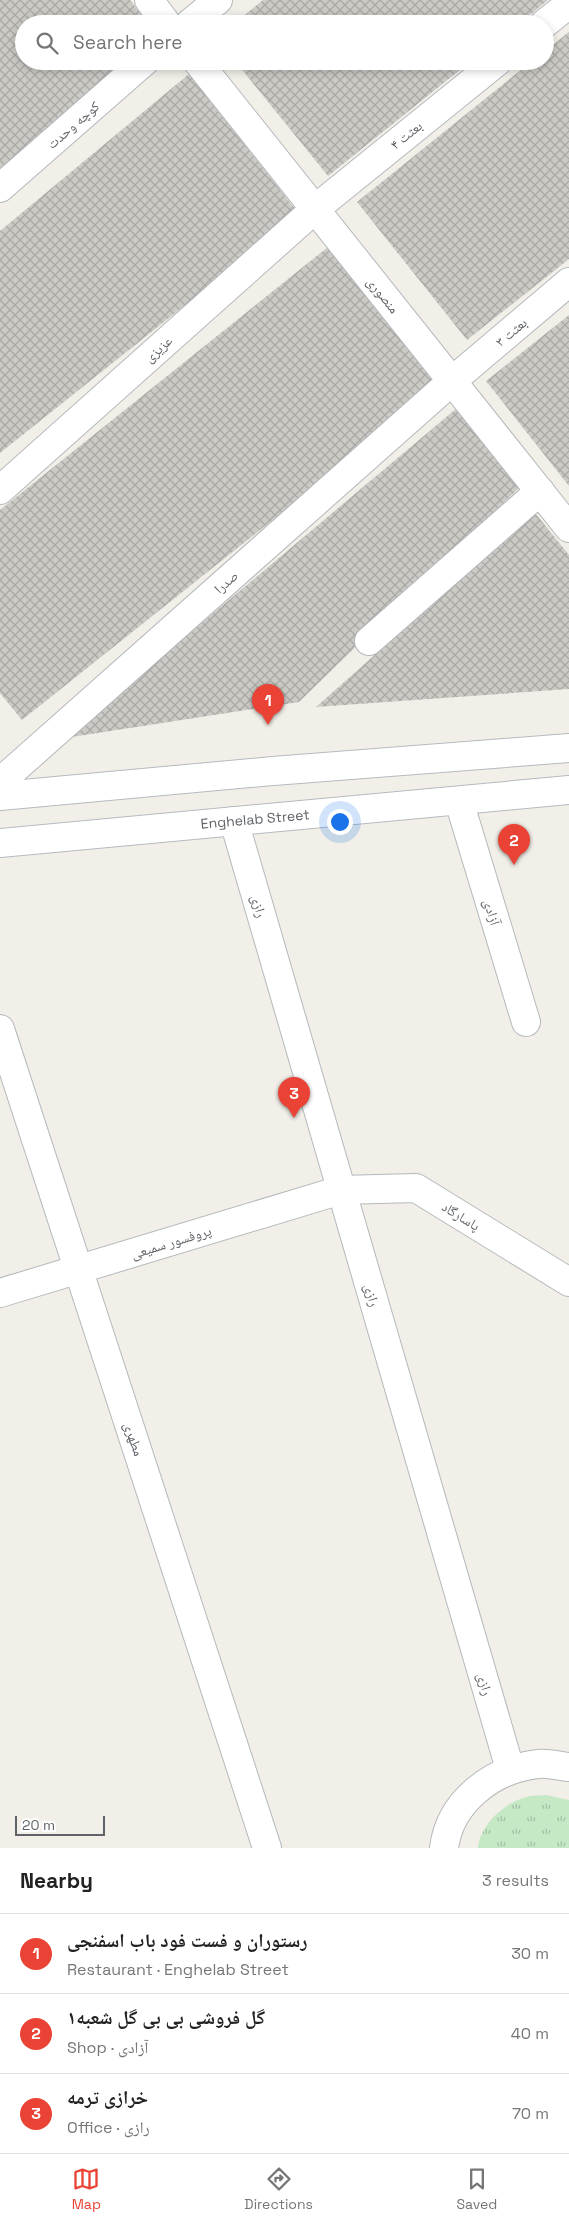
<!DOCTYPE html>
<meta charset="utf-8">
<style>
body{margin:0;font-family:"Space Grotesk","Noto Naskh Arabic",sans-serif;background:#f2f2f2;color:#222}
.scale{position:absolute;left:15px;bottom:12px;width:90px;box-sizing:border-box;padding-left:5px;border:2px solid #5f6368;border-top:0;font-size:14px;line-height:18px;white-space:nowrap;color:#5f6368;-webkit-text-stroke:4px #fff;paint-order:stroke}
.you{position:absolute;left:339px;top:821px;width:18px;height:18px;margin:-12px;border:4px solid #fff;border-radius:50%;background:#1a73e8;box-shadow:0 0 0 8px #1a73e833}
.badge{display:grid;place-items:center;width:32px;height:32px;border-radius:50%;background:#ea4335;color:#fff;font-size:16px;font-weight:700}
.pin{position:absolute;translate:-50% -41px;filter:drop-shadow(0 1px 2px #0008)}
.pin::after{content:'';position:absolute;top:26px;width:18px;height:15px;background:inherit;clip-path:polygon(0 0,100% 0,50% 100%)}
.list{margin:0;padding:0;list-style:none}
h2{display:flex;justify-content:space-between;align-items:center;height:65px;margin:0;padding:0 20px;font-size:21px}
h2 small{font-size:16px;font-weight:400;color:#767676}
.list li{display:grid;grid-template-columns:32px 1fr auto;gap:15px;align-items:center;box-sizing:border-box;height:80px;padding:0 20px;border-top:1px solid #e0e0e0}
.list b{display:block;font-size:19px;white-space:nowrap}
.list p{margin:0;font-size:16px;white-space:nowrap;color:#767676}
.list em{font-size:16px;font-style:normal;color:#767676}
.icon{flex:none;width:28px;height:28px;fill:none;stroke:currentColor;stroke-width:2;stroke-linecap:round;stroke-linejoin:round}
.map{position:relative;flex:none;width:569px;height:1848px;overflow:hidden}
.search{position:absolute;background:#fff;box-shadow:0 2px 8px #0003;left:15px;right:15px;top:15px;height:55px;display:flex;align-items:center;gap:12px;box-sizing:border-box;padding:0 18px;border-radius:28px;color:#767676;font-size:19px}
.sheet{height:305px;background:#fff}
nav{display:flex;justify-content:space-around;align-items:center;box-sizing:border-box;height:70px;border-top:1px solid #e0e0e0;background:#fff;font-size:14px;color:#767676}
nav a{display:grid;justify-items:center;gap:2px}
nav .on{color:#ea4335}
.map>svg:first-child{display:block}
.grass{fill:url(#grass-tufts)}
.building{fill:url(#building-cross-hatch)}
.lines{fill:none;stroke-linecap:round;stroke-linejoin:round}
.minor-casing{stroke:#b5b8bc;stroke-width:30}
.tertiary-casing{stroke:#b5b8bc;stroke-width:30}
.secondary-casing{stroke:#b6babf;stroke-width:30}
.minor{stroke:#fff;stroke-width:28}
.tertiary{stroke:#fff;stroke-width:28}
.secondary{stroke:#fff;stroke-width:28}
.labels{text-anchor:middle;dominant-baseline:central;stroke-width:4;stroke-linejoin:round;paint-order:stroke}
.street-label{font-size:14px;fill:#5f6368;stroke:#fff}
</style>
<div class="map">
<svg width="569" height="1848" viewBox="0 0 569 1848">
<defs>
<pattern id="grass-tufts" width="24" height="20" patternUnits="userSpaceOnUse" patternTransform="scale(1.25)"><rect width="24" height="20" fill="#c5e8c5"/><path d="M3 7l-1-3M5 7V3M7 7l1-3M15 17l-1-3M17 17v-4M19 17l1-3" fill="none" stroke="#a3c0a4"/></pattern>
<pattern id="building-cross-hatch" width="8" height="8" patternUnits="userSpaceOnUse" patternTransform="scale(1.25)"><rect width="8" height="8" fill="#cccac5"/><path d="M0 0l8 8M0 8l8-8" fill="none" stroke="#a9a8a4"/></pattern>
</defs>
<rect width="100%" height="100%" fill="#f1efe8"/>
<path class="grass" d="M546,1795L569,1800V1848H478C480,1826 502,1805 523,1798C530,1795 539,1796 546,1795Z"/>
<g class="building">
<path d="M0,0H130L149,24H24V61H136L0,175Z"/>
<path d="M263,0H548L519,24H234Z"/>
<path d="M569,32V259L467,340L357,202L532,61H545V51Z"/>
<path d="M235,61H471L328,176Z"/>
<path d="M189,74L299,214L0,453V231Z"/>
<path d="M328,247L439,387L22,720L0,693V510Z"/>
<path d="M569,315V486L486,381Z"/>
<path d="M457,408L521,486L299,702L65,738Z"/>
<path d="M535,513L569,555V689L316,707Z"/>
</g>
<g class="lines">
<defs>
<g id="minor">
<path d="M149,0L167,24"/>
<path d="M189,24L218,0"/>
<path d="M544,24L569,4"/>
<path d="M197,61L569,528"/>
<path d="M0,188L145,61"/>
<path d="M0,490L315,209L498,61"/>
<path d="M369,641L540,491"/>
<path d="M0,782L452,381L569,282"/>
<path d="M459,801L526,1022"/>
<path d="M0,1029L267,1848"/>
<path d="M0,1293L341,1190L416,1188L569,1282"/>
</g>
<g id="tertiary">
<path d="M234,821L510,1769"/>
<path d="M444,1848C450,1801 493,1769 538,1764C548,1763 559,1766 569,1767"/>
</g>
<g id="secondary">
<path d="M0,796L273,771L569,748"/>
<path d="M0,843L569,790"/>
</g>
</defs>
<use href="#minor" class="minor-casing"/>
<use href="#tertiary" class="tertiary-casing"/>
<use href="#secondary" class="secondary-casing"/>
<use href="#minor" class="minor"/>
<use href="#tertiary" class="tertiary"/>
<use href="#secondary" class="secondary"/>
</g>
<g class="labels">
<g class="street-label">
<text transform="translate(73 125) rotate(-41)">کوچه وحدت</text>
<text transform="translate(406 135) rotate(-39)">بعثت ۴</text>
<text transform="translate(383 295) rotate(51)">منصوری</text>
<text transform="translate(511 332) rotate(-40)">بعثت ۳</text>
<text transform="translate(158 349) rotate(-42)">عزیزی</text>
<text transform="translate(226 582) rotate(-42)">صدرا</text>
<text transform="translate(255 819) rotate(-5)">Enghelab Street</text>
<text transform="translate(259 906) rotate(74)">رازی</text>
<text transform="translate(492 912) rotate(73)">آزادی</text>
<text transform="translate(461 1216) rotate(32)">پاسارگاد</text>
<text transform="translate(171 1242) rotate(-17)">پروفسور سمیعی</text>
<text transform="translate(372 1295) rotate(74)">رازی</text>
<text transform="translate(134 1439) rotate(72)">مطهری</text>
<text transform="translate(485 1684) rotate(74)">رازی</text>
</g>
</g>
</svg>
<div class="scale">20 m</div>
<div class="you"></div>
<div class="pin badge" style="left:268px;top:725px">1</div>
<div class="pin badge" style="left:514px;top:865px">2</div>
<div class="pin badge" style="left:294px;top:1118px">3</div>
<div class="search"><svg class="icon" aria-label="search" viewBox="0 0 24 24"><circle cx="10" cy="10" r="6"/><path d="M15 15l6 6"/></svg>Search here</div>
</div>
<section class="sheet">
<h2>Nearby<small>3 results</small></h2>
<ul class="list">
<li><span class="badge">1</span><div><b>رستوران و فست فود باب اسفنجی</b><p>Restaurant · Enghelab Street</p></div><em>30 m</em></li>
<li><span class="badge">2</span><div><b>گل فروشی بی بی گل شعبه۱</b><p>Shop · آزادی</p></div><em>40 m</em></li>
<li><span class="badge">3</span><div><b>خرازی ترمه</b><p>Office · رازی</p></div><em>70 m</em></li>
</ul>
</section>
<nav>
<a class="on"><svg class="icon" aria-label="map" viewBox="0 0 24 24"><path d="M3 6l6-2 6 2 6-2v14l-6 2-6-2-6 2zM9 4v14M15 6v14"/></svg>Map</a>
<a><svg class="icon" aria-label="directions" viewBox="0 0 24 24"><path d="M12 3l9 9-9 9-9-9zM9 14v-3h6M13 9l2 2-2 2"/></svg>Directions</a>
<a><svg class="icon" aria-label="saved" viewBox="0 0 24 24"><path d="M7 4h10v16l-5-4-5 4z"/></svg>Saved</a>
</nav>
